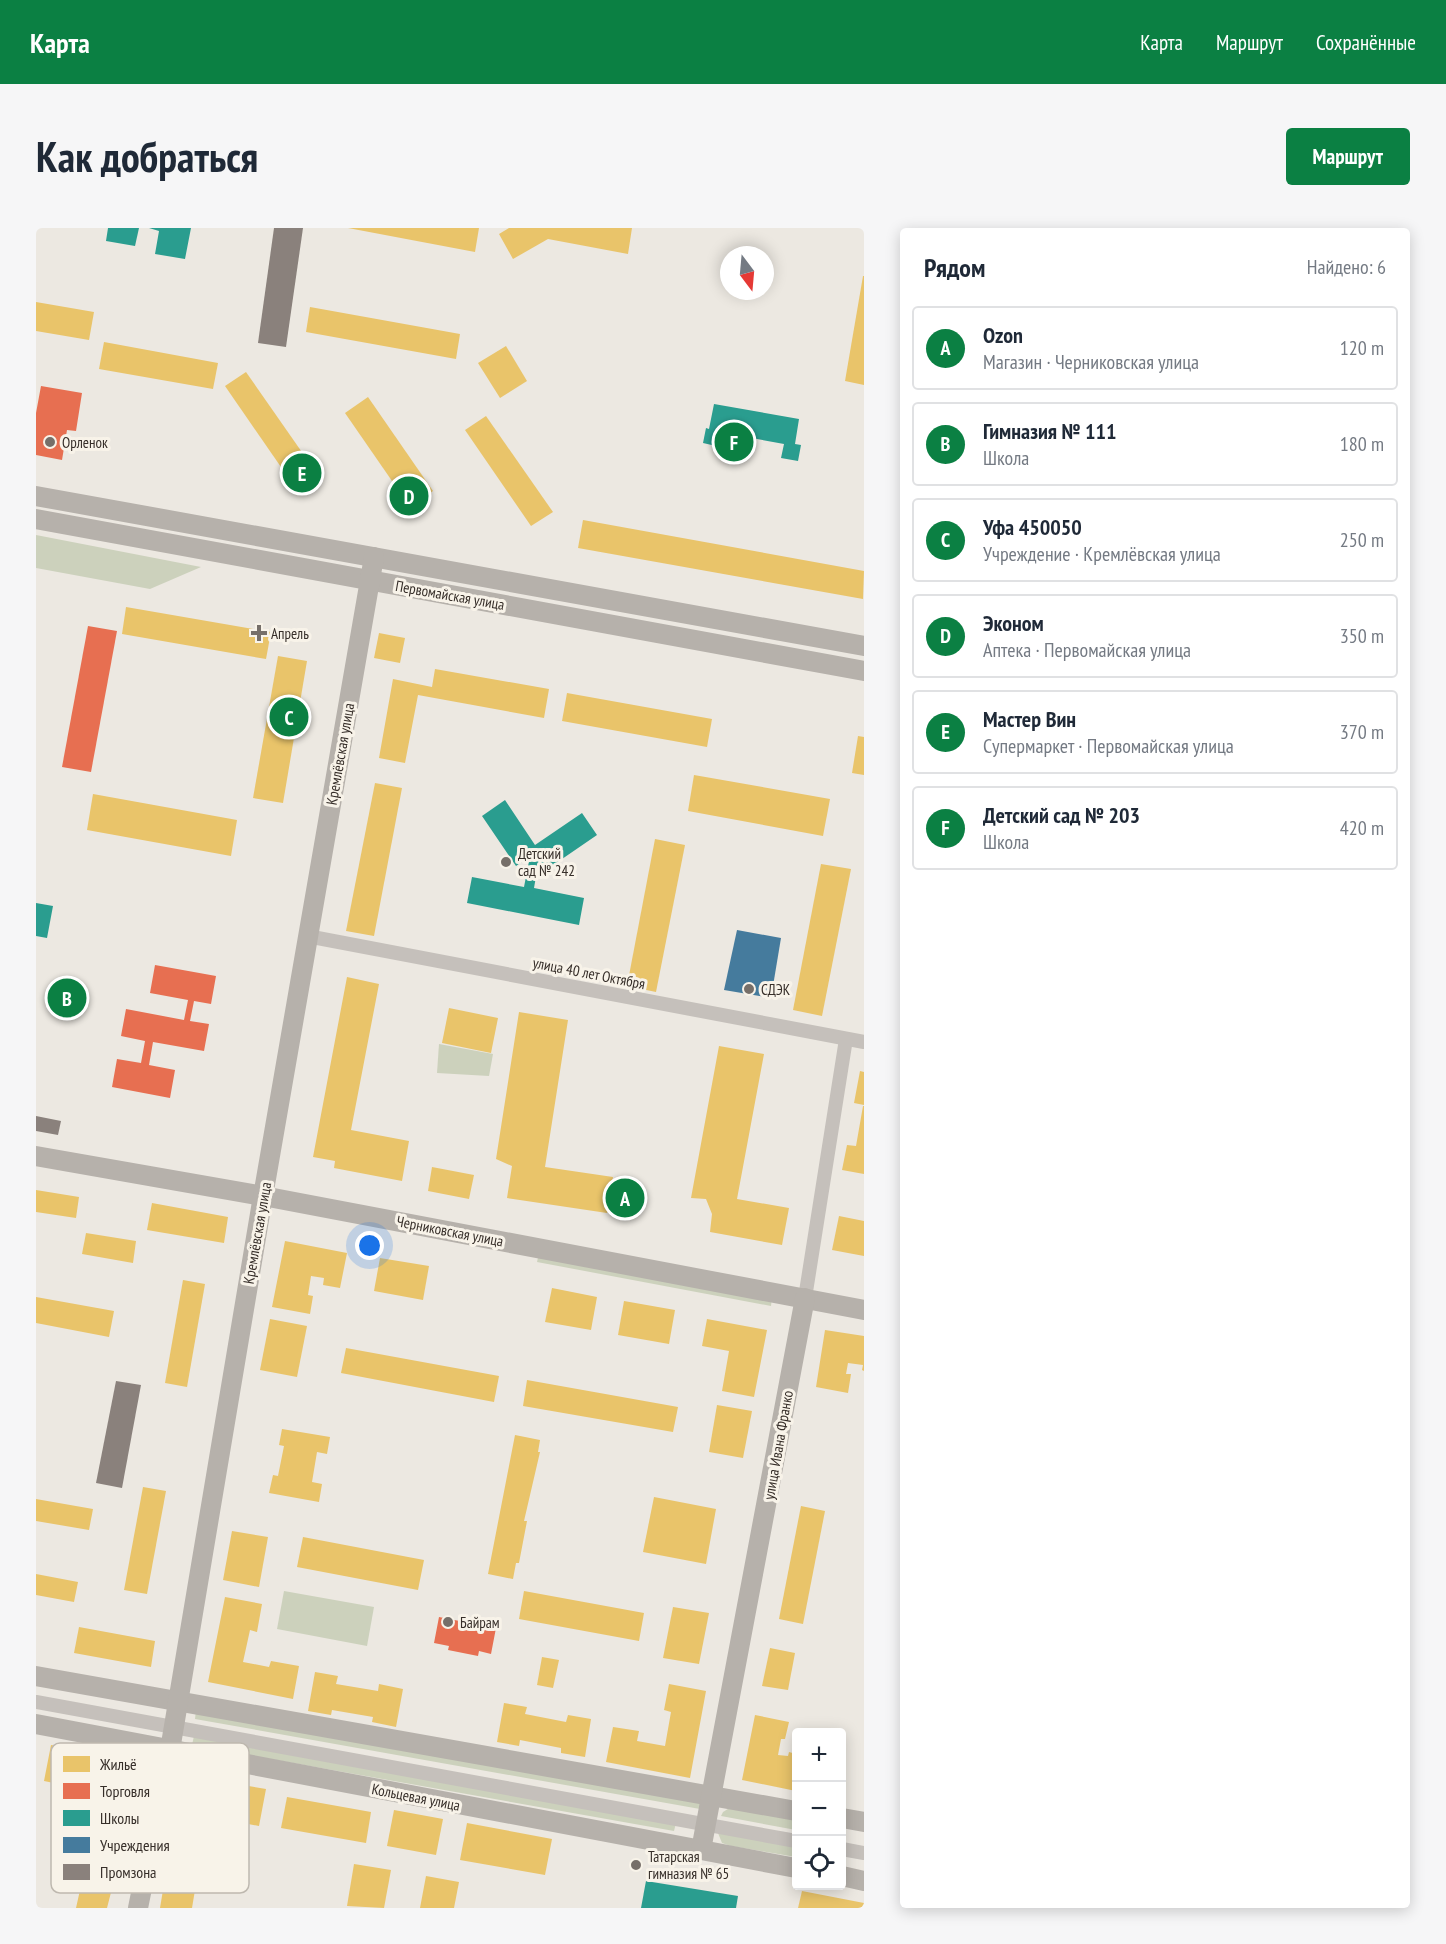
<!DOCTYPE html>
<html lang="ru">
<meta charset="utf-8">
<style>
body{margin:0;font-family:"PT Sans Narrow",sans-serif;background:#f6f6f7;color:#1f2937}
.controls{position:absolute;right:18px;bottom:18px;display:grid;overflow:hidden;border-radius:6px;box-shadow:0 3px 15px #0003}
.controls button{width:54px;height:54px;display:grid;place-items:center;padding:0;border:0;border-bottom:2px solid #e0e1e3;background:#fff;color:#1f2937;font:30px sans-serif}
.compass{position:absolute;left:684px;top:18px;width:54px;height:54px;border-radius:50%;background:#fff;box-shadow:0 3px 15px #0003;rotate:164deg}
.you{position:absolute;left:334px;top:1018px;width:21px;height:21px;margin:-15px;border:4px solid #fff;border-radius:50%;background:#1a73e8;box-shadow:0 0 0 9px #1a73e833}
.badge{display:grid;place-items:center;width:39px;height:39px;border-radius:50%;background:#0b8043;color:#fff;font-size:20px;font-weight:700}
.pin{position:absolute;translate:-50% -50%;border:3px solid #fff;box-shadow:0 2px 6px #0006}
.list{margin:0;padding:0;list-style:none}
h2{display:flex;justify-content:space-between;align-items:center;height:78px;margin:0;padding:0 24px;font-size:26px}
h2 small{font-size:20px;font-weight:400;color:#747a83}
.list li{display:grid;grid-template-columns:39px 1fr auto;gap:18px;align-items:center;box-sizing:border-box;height:84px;margin:0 12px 12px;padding:0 12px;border:2px solid #e0e1e3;border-radius:6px}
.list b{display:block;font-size:22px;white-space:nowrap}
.list p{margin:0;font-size:20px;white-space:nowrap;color:#747a83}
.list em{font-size:20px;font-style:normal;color:#747a83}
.icon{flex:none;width:33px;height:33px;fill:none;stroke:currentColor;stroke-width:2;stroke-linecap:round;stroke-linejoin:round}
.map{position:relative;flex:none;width:828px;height:1680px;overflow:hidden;border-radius:6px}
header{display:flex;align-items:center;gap:36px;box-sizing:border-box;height:84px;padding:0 30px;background:#0b8043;color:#fff}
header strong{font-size:28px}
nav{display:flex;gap:33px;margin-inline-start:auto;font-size:21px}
.intro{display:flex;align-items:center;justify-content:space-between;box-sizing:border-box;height:144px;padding:0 36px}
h1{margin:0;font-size:42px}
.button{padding:15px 27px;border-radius:6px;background:#0b8043;color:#fff;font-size:21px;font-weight:700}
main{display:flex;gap:36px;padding:0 36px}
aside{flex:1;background:#fff;border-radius:6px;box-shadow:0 3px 15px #0003}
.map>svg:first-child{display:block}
.green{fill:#ccd1bc}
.homes{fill:#e9c46a}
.shops{fill:#e76f51}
.schools{fill:#2a9d8f}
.public{fill:#457b9d}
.industry{fill:#8a817c}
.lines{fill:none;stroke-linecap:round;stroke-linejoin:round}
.street{stroke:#c5c0bb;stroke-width:14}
.secondary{stroke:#b6b1ab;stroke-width:20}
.poi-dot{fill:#766f69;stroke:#f8f3e9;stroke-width:2}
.labels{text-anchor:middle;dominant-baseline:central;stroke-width:6;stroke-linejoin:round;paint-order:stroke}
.poi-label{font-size:15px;fill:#362e29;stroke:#f8f3e9;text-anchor:start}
.street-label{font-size:15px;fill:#362e29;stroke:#f8f3e9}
.key{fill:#f8f3e9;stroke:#beb8af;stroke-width:1.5}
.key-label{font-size:16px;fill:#362e29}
</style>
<header>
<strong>Карта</strong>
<nav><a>Карта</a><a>Маршрут</a><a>Сохранённые</a></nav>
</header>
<div class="intro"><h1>Как добраться</h1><a class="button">Маршрут</a></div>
<main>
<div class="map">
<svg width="828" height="1680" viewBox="0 0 828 1680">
<rect width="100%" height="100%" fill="#ece8e1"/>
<g class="green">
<path d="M0,307L165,339L114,361L0,340Z"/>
<path d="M403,816L457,826L453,848L401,845Z"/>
<path d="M503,1025L736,1069L735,1078L501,1034Z"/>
<path d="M248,1363L338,1379L331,1418L241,1401Z"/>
<path d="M160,1482L670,1573L664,1581L159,1491Z"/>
<path d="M158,1508L640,1595L638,1603L156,1517Z"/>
<path d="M695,1579L760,1591V1602L685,1588L687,1584Z"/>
<path d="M682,1605L760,1618V1629L695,1618L686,1615Z"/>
</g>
<g class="homes">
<path d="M312,0H443L439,24Z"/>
<path d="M473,0H596L592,26L512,11L477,31L463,6Z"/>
<path d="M827,48H828V157L809,153Z"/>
<path d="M0,74L58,84L53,112L0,103Z"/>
<path d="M274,79L424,106L420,131L270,104Z"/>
<path d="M68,114L182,135L177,161L63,141Z"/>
<path d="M470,118L491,153L464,170L442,135Z"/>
<path d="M210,144L277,240L256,255L189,158Z"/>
<path d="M332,169L397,263L374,279L309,185Z"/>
<path d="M450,188L517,284L495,298L429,202Z"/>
<path d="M547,292L828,343L827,371L542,320Z"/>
<path d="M90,379L235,404L230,431L86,406Z"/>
<path d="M343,405L369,410L364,435L338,430Z"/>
<path d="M242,428L271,433L247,575L217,570Z"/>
<path d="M399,441L513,461L508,490L382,467L369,535L343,530L357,451L396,459Z"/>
<path d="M531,465L676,491L671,519L526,493Z"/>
<path d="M822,508L828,509V547L816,545Z"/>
<path d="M658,547L794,571L787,608L652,583Z"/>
<path d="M339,555L366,560L338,708L310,703Z"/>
<path d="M57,566L201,592L195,628L51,602Z"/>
<path d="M619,611L649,617L620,764L591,758Z"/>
<path d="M785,636L815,641L786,788L757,782Z"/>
<path d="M311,749L343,756L315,902L373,913L366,953L298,940L299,933L277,929Z"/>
<path d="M413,780L462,790L455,825L406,815Z"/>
<path d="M483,784L532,792L509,939L577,949L571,985L471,970L476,938L460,931Z"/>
<path d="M683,818L728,826L701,971L753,980L746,1017L674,1004L676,986L670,971L655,970Z"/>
<path d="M824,843L828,844V877L818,875Z"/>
<path d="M827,878H828V946L806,942L811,917L820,918Z"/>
<path d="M396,939L438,947L433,971L392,963Z"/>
<path d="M0,962L43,969L40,990L0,984Z"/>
<path d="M116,975L192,989L188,1015L111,1002Z"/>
<path d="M803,988L828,993V1028L796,1022Z"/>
<path d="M50,1005L100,1013L97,1035L46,1026Z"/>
<path d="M249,1013L311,1025L304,1060L287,1057L288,1050L275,1048L272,1067L277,1068L274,1086L236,1079Z"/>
<path d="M344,1030L393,1038L387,1072L338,1063Z"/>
<path d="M147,1052L169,1056L151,1159L129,1155Z"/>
<path d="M516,1060L561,1069L555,1102L509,1094Z"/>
<path d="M0,1069L78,1083L73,1109L0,1095Z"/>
<path d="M588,1073L639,1082L633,1116L582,1107Z"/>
<path d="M234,1091L271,1098L261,1149L224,1142Z"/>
<path d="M671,1091L731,1102L718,1169L686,1163L693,1123L666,1118Z"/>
<path d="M789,1102L828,1108V1143L826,1142L827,1137L812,1135L810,1146H815L812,1165L780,1159Z"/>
<path d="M310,1120L463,1148L458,1174L305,1145Z"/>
<path d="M491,1152L642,1179L637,1204L487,1178Z"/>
<path d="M681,1177L716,1183L707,1230L673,1224Z"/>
<path d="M246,1201L294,1209L291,1226L281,1224L276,1254L286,1256L283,1274L233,1265L237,1247L242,1248L248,1218L243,1217Z"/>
<path d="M479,1207L504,1212L502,1224H504L488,1293H491L483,1335H480L477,1351L452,1346Z"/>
<path d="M107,1259L130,1263L111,1366L88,1362Z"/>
<path d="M618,1269L680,1281L670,1336L607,1324Z"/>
<path d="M0,1271L57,1281L53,1302L0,1293Z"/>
<path d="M765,1278L789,1283L767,1396L743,1391Z"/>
<path d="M196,1303L232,1309L223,1359L187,1352Z"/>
<path d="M267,1309L388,1332L382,1362L261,1339Z"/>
<path d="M0,1346L42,1354L38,1374L0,1367Z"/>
<path d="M488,1363L608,1385L603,1413L483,1391Z"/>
<path d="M189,1369L226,1376L221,1404L214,1402L207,1434L233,1439L235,1433L263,1438L257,1471L172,1454Z"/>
<path d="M637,1379L673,1385L663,1436L627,1430Z"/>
<path d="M43,1399L119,1413L115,1439L38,1425Z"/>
<path d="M734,1420L759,1425L752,1462L726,1458Z"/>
<path d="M506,1429L523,1432L517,1460L501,1457Z"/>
<path d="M279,1444L302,1448L300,1456L342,1463L343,1456L367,1461L360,1499L336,1494L337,1489L296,1482L295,1487L272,1483Z"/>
<path d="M633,1456L670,1463L654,1550L570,1534L577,1499L603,1503L601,1513L629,1518L635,1484L628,1482Z"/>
<path d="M468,1475L491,1479L489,1486L530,1494L532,1487L555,1491L549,1529L525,1525V1520L484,1512L483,1518L461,1514Z"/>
<path d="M719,1487L753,1494L749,1511H745L742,1527L752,1528L753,1524L760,1526V1563L706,1552Z"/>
<path d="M15,1517L102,1533L86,1617L50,1610L55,1583L62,1584L67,1559L38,1554L37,1559L8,1553Z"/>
<path d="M147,1547L230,1561L223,1598L196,1593L197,1584L168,1579L164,1600L171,1601L165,1635L132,1629Z"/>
<path d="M251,1569L335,1584L330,1615L245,1600Z"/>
<path d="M358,1582L407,1591L400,1627L351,1618Z"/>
<path d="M431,1595L516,1611L509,1647L424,1632Z"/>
<path d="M47,1630L82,1637L71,1680H40L46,1653L42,1652Z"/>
<path d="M318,1636L355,1642L348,1680L311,1678Z"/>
<path d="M390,1648L423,1654L418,1680H384Z"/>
<path d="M129,1650L160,1656L156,1680H124Z"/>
<path d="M766,1663L828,1675V1680H762Z"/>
</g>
<g class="shops">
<path d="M5,158L46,165L40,203L31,202L26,232L0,227V185Z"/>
<path d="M52,398L81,403L55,544L26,539Z"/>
<path d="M119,737L180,748L175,776L158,773L154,793L173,796L168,823L117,814L113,837L139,842L134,870L76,859L81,831L105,835L109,813L85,808L90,781L148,792L152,772L114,765Z"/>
<path d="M403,1389L460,1400L455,1426L443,1423L442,1428L412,1422L413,1418L398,1415Z"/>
</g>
<g class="schools">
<path d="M72,0H103L99,18L70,13Z"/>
<path d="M113,0H155L149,31L119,26L123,3Z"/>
<path d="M678,176L763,191L759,216L765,217L762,233L745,230L748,216L683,204L680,218L667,215L670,200L673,201Z"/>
<path d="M469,572L499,617L546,585L561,607L510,642L503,631L498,660L548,670L543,697L431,675L436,649L488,659L494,628L480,638L446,588Z"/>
<path d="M0,675L17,678L11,710L0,708Z"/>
<path d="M610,1653L702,1668L700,1680H605Z"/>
</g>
<path class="public" d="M701,702L745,710L735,770L688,762Z"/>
<g class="industry">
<path d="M238,0H267L250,119L222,115Z"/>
<path d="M0,888L25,893L22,907L0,903Z"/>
<path d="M80,1153L105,1157L86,1260L60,1255Z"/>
</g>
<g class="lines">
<g class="street">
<path d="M271,708L828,814"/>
<path d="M769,1070L810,811"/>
<path d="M0,1474L760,1613"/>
<path d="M806,1621L828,1625"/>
</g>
<g class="secondary">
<path d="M0,268L828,418"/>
<path d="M0,291L828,443"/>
<path d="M0,928L227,968L828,1082"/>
<path d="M0,1448L760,1583"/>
<path d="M0,1496L760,1640"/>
<path d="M806,1590L828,1594"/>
<path d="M665,1622L769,1070"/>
<path d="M806,1648L828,1653"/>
<path d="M102,1680L134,1522L227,968L338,329"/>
</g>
</g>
<g class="poi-dot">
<circle cx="14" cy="214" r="6"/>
<path d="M220 396h6v6h6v6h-6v6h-6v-6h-6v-6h6z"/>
<circle cx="470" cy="634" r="6"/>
<circle cx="713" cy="761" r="6"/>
<circle cx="412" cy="1394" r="6"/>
<circle cx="600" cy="1637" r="6"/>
</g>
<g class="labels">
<g class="poi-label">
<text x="26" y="214">Орленок</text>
<text x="235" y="405">Апрель</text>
<text x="482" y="625">Детский<tspan x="482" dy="17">сад № 242</tspan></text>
<text x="725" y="761">СДЭК</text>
<text x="424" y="1394">Байрам</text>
<text x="612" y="1628">Татарская<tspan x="612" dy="17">гимназия № 65</tspan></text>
</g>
<g class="street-label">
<text transform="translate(414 367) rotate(10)">Первомайская улица</text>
<text transform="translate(304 526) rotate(-80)">Кремлёвская улица</text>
<text transform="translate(553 745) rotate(11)">улица 40 лет Октября</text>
<text transform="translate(414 1003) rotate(11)">Черниковская улица</text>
<text transform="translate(221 1005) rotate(-80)">Кремлёвская улица</text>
<text transform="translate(742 1217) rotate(-80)">улица Ивана Франко</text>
<text transform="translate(380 1569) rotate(11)">Кольцевая улица</text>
</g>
</g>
<rect x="15" y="1515" width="198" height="150" rx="9" class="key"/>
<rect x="27" y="1528" width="27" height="16" fill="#e9c46a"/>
<rect x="27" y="1555" width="27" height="16" fill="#e76f51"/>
<rect x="27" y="1582" width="27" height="16" fill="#2a9d8f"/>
<rect x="27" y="1609" width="27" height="16" fill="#457b9d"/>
<rect x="27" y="1636" width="27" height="16" fill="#8a817c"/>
<g class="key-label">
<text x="64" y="1542">Жильё</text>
<text x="64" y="1569">Торговля</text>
<text x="64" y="1596">Школы</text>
<text x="64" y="1623">Учреждения</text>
<text x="64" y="1650">Промзона</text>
</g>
</svg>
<div class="controls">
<button>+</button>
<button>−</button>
<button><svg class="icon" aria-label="locate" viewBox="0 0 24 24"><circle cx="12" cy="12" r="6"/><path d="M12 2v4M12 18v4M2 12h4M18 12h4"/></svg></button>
</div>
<svg class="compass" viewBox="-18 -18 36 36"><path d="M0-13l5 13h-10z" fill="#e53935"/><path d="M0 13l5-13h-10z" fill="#747a83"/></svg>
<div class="you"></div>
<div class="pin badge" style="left:589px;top:970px">A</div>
<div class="pin badge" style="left:31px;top:770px">B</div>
<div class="pin badge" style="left:253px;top:489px">C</div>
<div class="pin badge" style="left:373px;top:268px">D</div>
<div class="pin badge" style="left:266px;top:245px">E</div>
<div class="pin badge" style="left:698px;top:214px">F</div>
</div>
<aside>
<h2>Рядом<small>Найдено: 6</small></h2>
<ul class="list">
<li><span class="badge">A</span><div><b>Ozon</b><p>Магазин · Черниковская улица</p></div><em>120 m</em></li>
<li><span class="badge">B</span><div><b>Гимназия № 111</b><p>Школа</p></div><em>180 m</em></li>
<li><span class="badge">C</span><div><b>Уфа 450050</b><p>Учреждение · Кремлёвская улица</p></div><em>250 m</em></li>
<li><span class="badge">D</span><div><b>Эконом</b><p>Аптека · Первомайская улица</p></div><em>350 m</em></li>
<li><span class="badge">E</span><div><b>Мастер Вин</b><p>Супермаркет · Первомайская улица</p></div><em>370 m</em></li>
<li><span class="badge">F</span><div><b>Детский сад № 203</b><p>Школа</p></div><em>420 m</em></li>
</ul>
</aside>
</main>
